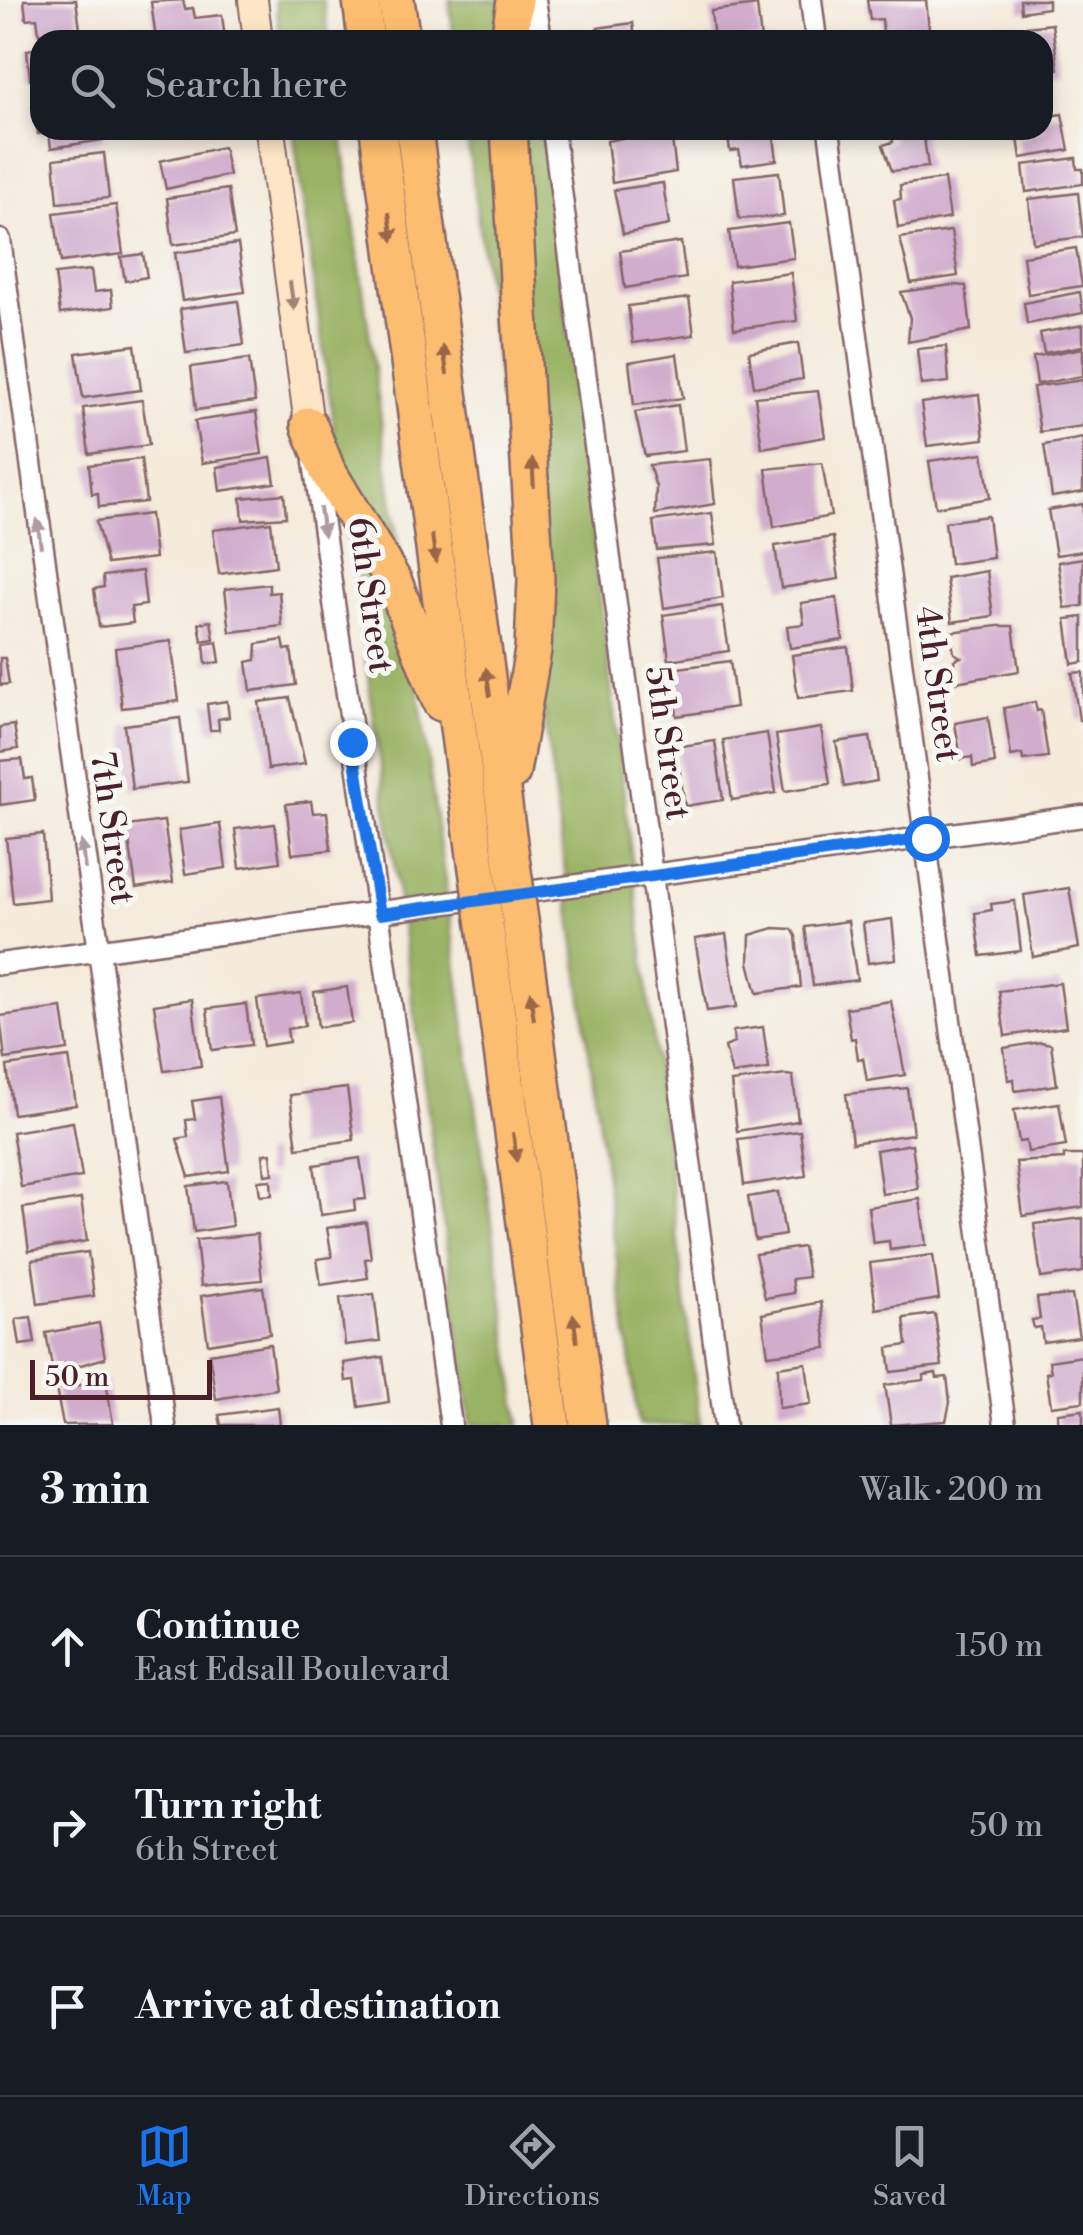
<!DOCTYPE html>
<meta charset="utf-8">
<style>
body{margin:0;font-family:"Libre Bodoni",serif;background:#20242c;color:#f1f3f6}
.scale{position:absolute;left:30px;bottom:25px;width:182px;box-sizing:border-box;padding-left:10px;border:5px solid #4a1f2b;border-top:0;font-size:28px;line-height:35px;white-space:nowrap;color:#4a1f2b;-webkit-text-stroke:8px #f6f6f2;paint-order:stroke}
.stop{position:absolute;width:30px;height:30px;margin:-22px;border:8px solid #1a73e8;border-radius:50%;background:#fff}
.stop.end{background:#1a73e8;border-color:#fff;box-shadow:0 2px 10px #0008}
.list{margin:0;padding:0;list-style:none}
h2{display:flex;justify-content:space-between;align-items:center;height:130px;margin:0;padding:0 40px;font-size:42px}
h2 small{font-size:32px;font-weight:400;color:#9ea1a6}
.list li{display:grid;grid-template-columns:65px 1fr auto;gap:30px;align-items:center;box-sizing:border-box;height:180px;padding:0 40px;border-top:2px solid #363941}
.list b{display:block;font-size:38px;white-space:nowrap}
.list p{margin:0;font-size:32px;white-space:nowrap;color:#9ea1a6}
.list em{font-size:32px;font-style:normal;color:#9ea1a6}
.icon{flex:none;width:55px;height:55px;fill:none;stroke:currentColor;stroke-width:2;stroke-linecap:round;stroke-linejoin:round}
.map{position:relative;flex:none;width:1083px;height:1425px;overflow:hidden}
.search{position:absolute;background:#171b24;box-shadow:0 5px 15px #0003;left:30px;right:30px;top:30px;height:110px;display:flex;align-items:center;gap:25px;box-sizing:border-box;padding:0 35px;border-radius:30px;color:#9ea1a6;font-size:38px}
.sheet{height:670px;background:#171b24}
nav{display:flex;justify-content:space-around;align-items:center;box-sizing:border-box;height:140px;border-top:2px solid #363941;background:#171b24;font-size:28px;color:#9ea1a6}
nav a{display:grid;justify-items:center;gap:5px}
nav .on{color:#1a73e8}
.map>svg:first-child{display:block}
.forest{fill:#9ab263;stroke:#726847;stroke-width:2.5}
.building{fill:#d1accd}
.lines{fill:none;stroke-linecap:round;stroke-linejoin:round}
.minor-casing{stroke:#866669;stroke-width:25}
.secondary-casing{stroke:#866669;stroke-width:32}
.motorway-casing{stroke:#866669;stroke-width:40}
.minor{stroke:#fff;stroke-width:20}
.secondary{stroke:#fee5c5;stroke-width:28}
.motorway{stroke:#fcbd6f;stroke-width:35}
.motorway-bridge-casing{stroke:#866669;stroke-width:40;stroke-linecap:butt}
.motorway-bridge{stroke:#fcbd6f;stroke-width:35}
.oneway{fill:#9a664a}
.oneway2{fill:#a48278}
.oneway3{fill:#ae9aa0}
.route{stroke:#1a73e8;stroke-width:12}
.labels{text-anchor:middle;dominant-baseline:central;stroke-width:10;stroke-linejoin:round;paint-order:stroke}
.street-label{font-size:35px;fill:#4a1f2b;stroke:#f6f6f2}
</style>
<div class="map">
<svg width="1083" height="1425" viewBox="0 0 1083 1425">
<rect width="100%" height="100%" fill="#f6f6f2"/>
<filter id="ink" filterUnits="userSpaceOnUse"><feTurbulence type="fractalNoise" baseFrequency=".01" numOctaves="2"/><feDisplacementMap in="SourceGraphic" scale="20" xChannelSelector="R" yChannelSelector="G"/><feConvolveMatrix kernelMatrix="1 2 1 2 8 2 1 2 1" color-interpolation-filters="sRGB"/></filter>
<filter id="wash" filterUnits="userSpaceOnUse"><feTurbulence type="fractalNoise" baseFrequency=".0048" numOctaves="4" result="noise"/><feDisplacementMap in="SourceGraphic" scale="40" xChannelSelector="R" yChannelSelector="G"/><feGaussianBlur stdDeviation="2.25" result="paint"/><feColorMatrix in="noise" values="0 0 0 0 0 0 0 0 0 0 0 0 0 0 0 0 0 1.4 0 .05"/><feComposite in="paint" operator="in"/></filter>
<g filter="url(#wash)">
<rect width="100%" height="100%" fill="#f4ebdb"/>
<g class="forest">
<path d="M275,0H323L329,40H281Z"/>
<path d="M449,0H529L533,40H454Z"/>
<path d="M293,130H341L520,1425H471Z"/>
<path d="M466,130H544L700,1425H639Z"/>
</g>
<g id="blocks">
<g class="building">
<path d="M24,0H76L80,29L39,34L37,18L26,19Z"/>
<path d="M183,0L185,9L193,8L195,18L222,15L225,40H156L151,2Z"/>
<path d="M867,0H926L929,29L883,34L882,19L870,20Z"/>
<path d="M1020,0H1048V8L1021,12Z"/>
<path d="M757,5L761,40H714L711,11Z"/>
<path d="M633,23L635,40H598L597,28Z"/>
<path d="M1052,24L1058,69L1043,71V40H993L992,31Z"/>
<path d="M40,48V78L30,79L27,50Z"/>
<path d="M40,103V130H101L103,140L51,148L49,133L38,134L34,104Z"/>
<path d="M1062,114L1069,150L1021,158L1018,138L1030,136L1029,130H1043V117Z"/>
<path d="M727,130H773L777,160L742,165L739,150L730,151Z"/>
<path d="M892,130H923L928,167L892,171L883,145L893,142Z"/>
<path d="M656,131H671L676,172L612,183L607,141Z"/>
<path d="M223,147L229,175L166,189L160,161Z"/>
<path d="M104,153L109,198L58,203L54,159Z"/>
<path d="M1076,158L1077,169H1083V184L1026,192L1023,165Z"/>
<path d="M779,172L784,216L739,219L734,177Z"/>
<path d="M944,179L950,218L898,228L894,200L901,199L900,185Z"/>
<path d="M663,183L669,225L623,234L614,190Z"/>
<path d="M228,189L235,236L173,245L167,198Z"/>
<path d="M1078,193L1083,237L1033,243L1029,199Z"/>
<path d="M116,205L123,254L61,262L54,213Z"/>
<path d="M789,223L794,258L734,266L729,231Z"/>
<path d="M951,231L958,276L911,283L900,238Z"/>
<path d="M681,242L686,278L625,288L620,251Z"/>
<path d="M238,244L245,292L182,301L175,253Z"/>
<path d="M1076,248L1082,286L1028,294L1023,256Z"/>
<path d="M143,254L147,277L125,281L121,257Z"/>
<path d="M91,270L94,292L111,290L113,307L60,314L55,274Z"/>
<path d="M791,273L797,321L734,329L729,281Z"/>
<path d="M952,285L966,286L971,330L908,342L910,318L901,292Z"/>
<path d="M1080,292L1083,313L1027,324L1024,303Z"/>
<path d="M689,298L694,335L633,343L628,306Z"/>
<path d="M238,301L244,345L186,353L180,309Z"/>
<path d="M1083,325V346L1044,353L1040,333Z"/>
<path d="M798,343L803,379L754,387L749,352Z"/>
<path d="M135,345L141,390L83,398L76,353Z"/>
<path d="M946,346L949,382L921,385L917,349Z"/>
<path d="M1083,348V376L1037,384L1033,357Z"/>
<path d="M677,354L683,398L634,405L629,362Z"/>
<path d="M249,359L255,402L196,410L191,367Z"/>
<path d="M1083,380V426L1040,432L1033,387Z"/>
<path d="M818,391L825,437L762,448L755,397Z"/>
<path d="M979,395L984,439L927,446L921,403Z"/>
<path d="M142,400L149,445L89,454L83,408Z"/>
<path d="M678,405L684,451L645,456L635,412Z"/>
<path d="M256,412L262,454L202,463L195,421Z"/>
<path d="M1083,438V492L1052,497L1044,445Z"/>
<path d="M983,453L990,498L936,507L929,461Z"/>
<path d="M271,458L275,483L220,491L217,467Z"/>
<path d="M141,459L146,502L99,507L98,493L92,494L89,465Z"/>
<path d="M710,459L715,504L655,514L656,487L649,465Z"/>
<path d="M822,463L831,516L774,527L766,469Z"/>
<path d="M284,494L286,517L243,520L241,498Z"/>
<path d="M1083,504V551L1056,555L1048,510Z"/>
<path d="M712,513L716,545L657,550L653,521Z"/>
<path d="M150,514L155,558L107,564L96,521Z"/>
<path d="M988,516L993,558L950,564L945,522Z"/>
<path d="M271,522L276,566L219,574L213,530Z"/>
<path d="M833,537L839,579L781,588L775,546Z"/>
<path d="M717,552L723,598L664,608L657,558Z"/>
<path d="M1083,558V606L1065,608L1058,562Z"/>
<path d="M142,571L146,605L131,607L133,623L99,627L94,589L104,587L103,576Z"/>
<path d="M987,571L993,616L952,622L946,578Z"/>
<path d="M269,584V593L279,592L282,626L230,632L225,589Z"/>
<path d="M837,598L843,640L790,648L787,626L804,624L801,603Z"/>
<path d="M722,606L729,651L669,660L663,615Z"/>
<path d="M1083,617V662L1072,664L1066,619Z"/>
<path d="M211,621L214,639L202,641L199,623Z"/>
<path d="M998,626H1013L1019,671L956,682L954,660L961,657L954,653L950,632Z"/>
<path d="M283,640L285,650L291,649L296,685L251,691L247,662L256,660L257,644Z"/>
<path d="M171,641L179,701L122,708L115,648Z"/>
<path d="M217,642L220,662L206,664L204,644Z"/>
<path d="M848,647L853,691L798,698L792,655Z"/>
<path d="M0,658H5L9,684L0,685Z"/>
<path d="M730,661L736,707L677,716L671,669Z"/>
<path d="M1083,672V720H1079L1072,673Z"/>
<path d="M290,698L305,764L268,769L259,702Z"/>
<path d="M227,701L229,717L218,719L219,730H210L207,704Z"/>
<path d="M1035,702L1037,711L1041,710L1048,757L1023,760L1022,754L1011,756L1004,708Z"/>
<path d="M988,717L995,763L973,767L972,757L961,759L955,723Z"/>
<path d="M180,718L188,782L132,789L124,725Z"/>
<path d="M14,725L18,749L0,752V727Z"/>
<path d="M821,728L830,784L785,791L776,735Z"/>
<path d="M767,733L776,793L732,800L723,740Z"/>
<path d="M870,737L877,781L844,787L836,742Z"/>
<path d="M715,741L723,800L685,806L676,747Z"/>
<path d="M22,759L25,779L32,778L35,800L0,805V761Z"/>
<path d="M311,801L313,813L327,812L331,850L292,854L286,804Z"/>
<path d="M164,821L173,882L136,888L127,826Z"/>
<path d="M220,824L226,868L185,874L179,830Z"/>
<path d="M275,824L280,862L240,868L235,829Z"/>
<path d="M43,834L48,899L13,903L6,838Z"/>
<path d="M1069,888L1079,948L1033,957L1024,895Z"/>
<path d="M1015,901L1021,951L981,956L975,913L992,910L991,904Z"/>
<path d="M892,919L896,959L868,963L863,923Z"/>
<path d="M848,921L857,980L813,986L805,927Z"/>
<path d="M774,928L792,929L796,936L801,987L757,993L749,962L750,935Z"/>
<path d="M726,934L737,1007L707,1011L695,939Z"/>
<path d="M1060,983L1066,1027L1005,1036L999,991Z"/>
<path d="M347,987L352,1023L318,1027L314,992Z"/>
<path d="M301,993L305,1026L287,1029L289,1042L263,1046L257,999Z"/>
<path d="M192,999L201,1066L164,1071L154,1005Z"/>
<path d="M891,1001L905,1075L867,1081L863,1058L858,1059L855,1038L851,1039L846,1008Z"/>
<path d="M246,1004L251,1045L212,1050L207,1009Z"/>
<path d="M62,1008L68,1050L5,1059L0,1016Z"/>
<path d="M763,1027L769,1069L732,1074L725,1047L734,1043L733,1031Z"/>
<path d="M1041,1042L1051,1044L1057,1085L1015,1091L1014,1079L1008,1080L1004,1048Z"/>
<path d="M69,1057L76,1105L13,1114L7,1066Z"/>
<path d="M786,1075L793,1076L798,1121L737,1131L731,1082Z"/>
<path d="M347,1088L354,1140L297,1148L290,1095Z"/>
<path d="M907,1088L913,1134L852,1143L846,1094Z"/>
<path d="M219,1097L229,1171L189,1177L177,1139L188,1137L186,1120L195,1119L192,1101Z"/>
<path d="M1059,1103L1066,1146L1028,1152L1026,1141L1019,1142L1014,1110Z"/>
<path d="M73,1122L82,1177L21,1187L12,1132Z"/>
<path d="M800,1131L806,1176L744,1185L738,1139Z"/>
<path d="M912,1144L918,1189L882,1194L876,1150Z"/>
<path d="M271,1153L273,1174L265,1175L263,1154Z"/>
<path d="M1064,1155H1083V1207L1023,1216L1016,1162L1064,1159Z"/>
<path d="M360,1158L366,1199L354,1200L355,1210L321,1215L314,1165Z"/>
<path d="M271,1180L272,1195L260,1196L258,1181Z"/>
<path d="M227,1181L232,1226L194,1232L188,1186Z"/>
<path d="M778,1192L785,1235L755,1240L748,1197Z"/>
<path d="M81,1199L87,1241L29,1251L23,1208Z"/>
<path d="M920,1199L926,1245L890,1250L889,1241L873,1243L868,1207Z"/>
<path d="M1083,1218V1272L1041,1278L1034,1224Z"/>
<path d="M366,1222L371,1258L365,1259L368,1278L321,1285L317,1259L332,1257L327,1228Z"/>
<path d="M257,1234L262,1280L201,1286L196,1240Z"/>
<path d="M803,1247L808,1277L792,1279L794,1293L765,1298L755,1254Z"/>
<path d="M88,1252L94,1296L38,1304L32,1260Z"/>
<path d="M933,1255L939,1299L876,1309L870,1263Z"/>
<path d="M263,1287L270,1334L208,1344L201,1296Z"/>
<path d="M374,1294L380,1341L345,1345L340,1298Z"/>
<path d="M1072,1295L1079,1337L1043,1342L1041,1327L1034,1328L1032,1320L1040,1319L1037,1298Z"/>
<path d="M821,1302L827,1348L768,1355L762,1314Z"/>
<path d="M935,1314L942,1366L891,1372L888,1348L907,1345L904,1318Z"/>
<path d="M31,1317L35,1343L20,1345L16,1319Z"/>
<path d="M99,1323L105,1358L53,1373L46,1333Z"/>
<path d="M270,1344L276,1389L216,1399L209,1354Z"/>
<path d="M1083,1356V1402L1051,1406L1046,1373L1051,1372L1049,1361Z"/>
<path d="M383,1357L389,1402L359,1407L355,1380L346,1381L344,1363Z"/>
<path d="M806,1363L811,1404L779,1408L778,1367Z"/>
<path d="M936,1373L937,1378L947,1377L950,1402L946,1421L891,1425L885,1385L924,1380V1375Z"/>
<path d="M106,1381L113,1424L63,1425L56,1389Z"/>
<path d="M278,1407L280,1425H221L219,1415Z"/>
<path d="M1083,1410V1425H1058V1413Z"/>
</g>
</g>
</g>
<g filter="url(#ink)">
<use href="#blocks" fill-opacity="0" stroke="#866669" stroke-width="2.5"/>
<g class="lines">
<defs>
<g id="minor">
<path d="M535,0L541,40"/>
<path d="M811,0L816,40"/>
<path d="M553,130L725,1425"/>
<path d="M829,130L1005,1425"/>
<path d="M0,240L165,1425"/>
<path d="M314,462L451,1425"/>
<path d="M0,964L1083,816"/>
</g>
<g id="secondary">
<path d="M253,0L258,40"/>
<path d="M270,130L309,425"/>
</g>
<g id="motorway">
<path d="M361,0L366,40"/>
<path d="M396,0L402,40"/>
<path d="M509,40L515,0"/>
<path d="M378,130L475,855"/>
<path d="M414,130L510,850"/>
<path d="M509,130L536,579L533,650L512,772"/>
<path d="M309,425L327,470L394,582L441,703"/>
<path d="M523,941L588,1425"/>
<path d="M488,946L552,1425"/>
</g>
</defs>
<use href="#minor" class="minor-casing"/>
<use href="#secondary" class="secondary-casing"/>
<use href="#motorway" class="motorway-casing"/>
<use href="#minor" class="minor"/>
<use href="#secondary" class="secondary"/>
<use href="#motorway" class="motorway"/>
<defs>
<g id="motorway-bridge">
<path d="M510,850L523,941"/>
<path d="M475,855L488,946"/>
</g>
</defs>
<use href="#motorway-bridge" class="motorway-bridge-casing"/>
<use href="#motorway-bridge" class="motorway-bridge"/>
</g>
<defs><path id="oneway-solid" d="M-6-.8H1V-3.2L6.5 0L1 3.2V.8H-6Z" transform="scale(2.5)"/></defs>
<g class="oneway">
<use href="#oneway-solid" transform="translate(391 227) rotate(82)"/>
<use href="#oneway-solid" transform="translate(445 360) rotate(-98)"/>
<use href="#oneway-solid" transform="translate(533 473) rotate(-93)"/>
<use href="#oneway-solid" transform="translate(434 549) rotate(82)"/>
<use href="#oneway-solid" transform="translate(488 682) rotate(-98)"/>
<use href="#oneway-solid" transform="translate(532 1006) rotate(-98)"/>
<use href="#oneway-solid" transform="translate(515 1147) rotate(82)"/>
<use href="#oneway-solid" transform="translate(575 1328) rotate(-98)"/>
</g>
<use class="oneway2" href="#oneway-solid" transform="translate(292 296) rotate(82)"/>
<g class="oneway3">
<use href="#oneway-solid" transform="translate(322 522) rotate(82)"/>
<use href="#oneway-solid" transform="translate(39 533) rotate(-98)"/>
<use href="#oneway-solid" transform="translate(83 855) rotate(-98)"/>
</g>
</g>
<g class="lines" filter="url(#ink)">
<path class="route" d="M352,742L380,914L926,838"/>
</g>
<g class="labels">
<g class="street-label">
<text transform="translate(370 595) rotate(82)">6th Street</text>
<text transform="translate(937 684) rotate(82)">4th Street</text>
<text transform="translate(667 743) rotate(82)">5th Street</text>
<text transform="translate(112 828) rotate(82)">7th Street</text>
</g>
</g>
</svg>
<div class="scale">50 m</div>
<div class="stop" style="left:926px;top:838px"></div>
<div class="stop end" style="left:352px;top:742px"></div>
<div class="search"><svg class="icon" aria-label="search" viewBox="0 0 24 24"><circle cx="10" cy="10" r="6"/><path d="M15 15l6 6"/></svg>Search here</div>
</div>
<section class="sheet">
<h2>3 min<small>Walk · 200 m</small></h2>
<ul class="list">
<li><svg class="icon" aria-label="ahead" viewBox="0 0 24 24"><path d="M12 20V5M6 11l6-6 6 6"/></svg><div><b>Continue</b><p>East Edsall Boulevard</p></div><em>150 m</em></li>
<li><svg class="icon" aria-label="right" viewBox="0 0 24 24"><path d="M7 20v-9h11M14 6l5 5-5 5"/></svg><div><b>Turn right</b><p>6th Street</p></div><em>50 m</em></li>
<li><svg class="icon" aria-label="arrive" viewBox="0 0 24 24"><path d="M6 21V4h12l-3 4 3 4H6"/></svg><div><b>Arrive at destination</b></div></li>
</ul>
</section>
<nav>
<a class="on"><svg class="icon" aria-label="map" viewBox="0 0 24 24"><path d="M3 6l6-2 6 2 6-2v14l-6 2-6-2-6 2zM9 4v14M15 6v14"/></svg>Map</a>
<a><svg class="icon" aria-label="directions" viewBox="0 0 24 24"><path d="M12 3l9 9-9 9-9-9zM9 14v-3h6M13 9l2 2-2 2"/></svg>Directions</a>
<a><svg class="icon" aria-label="saved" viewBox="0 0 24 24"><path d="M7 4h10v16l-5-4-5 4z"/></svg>Saved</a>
</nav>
